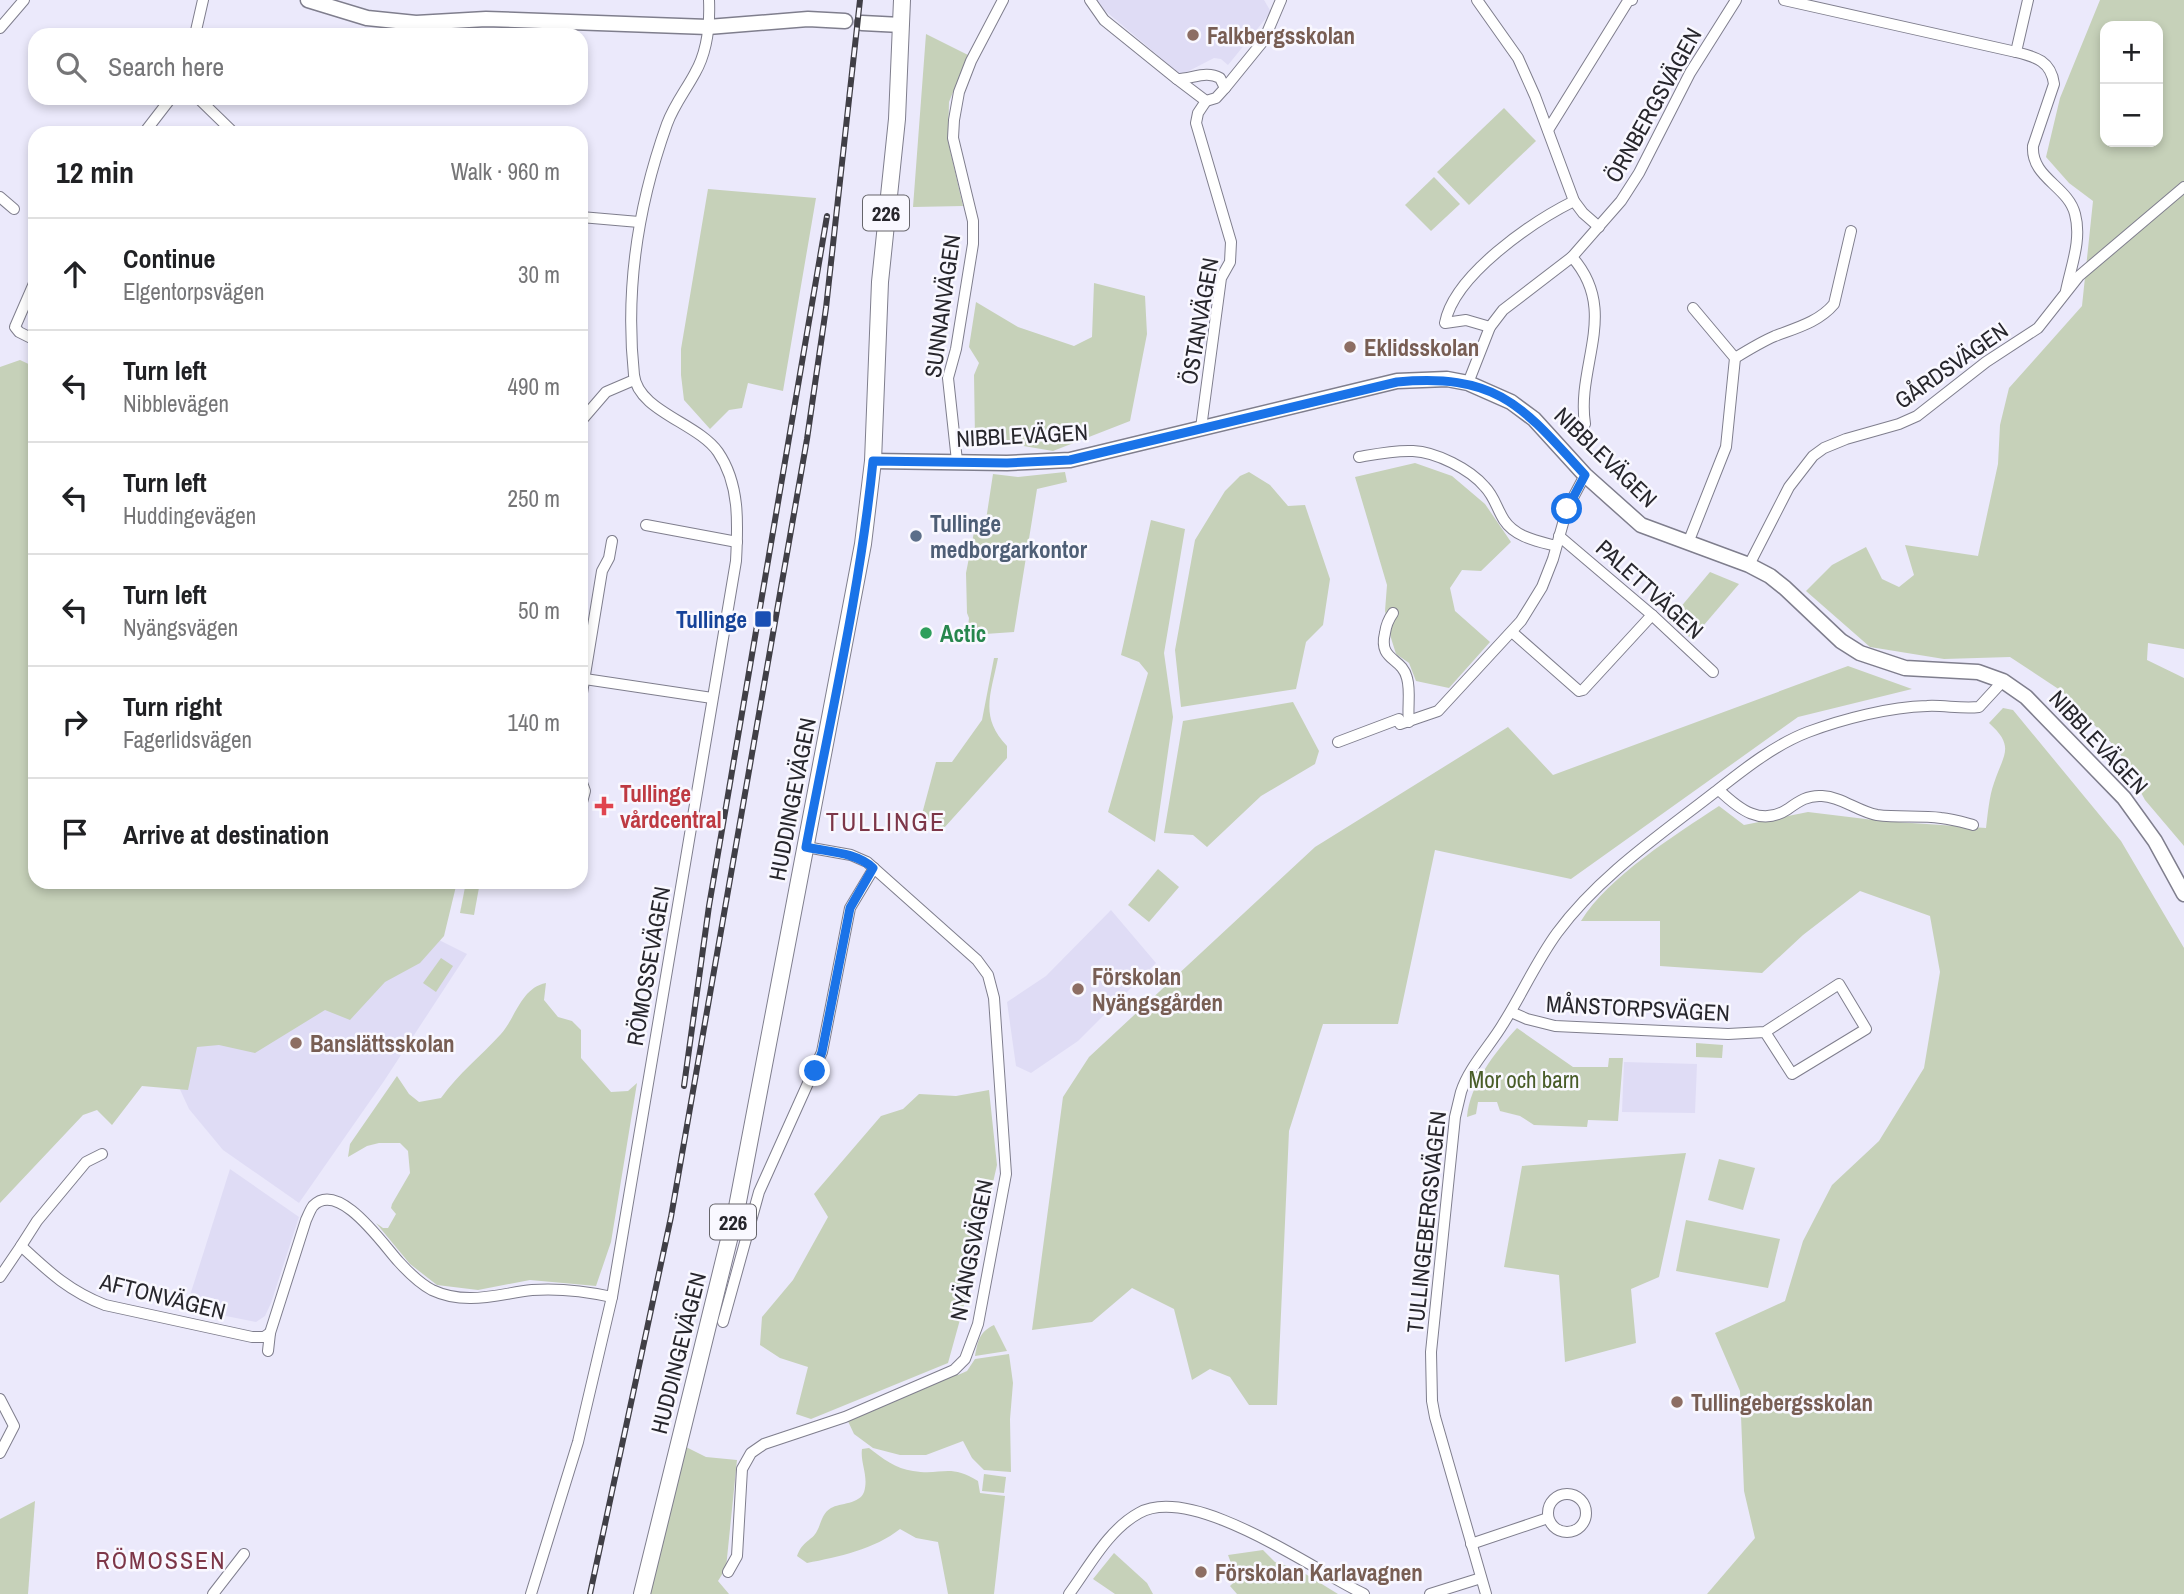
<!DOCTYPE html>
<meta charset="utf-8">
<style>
body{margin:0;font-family:"Archivo Narrow",sans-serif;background:#f6f6f6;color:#202124}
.controls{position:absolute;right:21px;top:21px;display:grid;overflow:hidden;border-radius:14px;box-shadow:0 4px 10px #0003}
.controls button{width:63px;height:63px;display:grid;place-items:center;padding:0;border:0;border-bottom:2px solid #e0e0e0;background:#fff;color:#202124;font:35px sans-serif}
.stop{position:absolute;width:21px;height:21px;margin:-16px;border:5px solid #1a73e8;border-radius:50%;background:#fff}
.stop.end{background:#1a73e8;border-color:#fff;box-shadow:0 2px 7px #0008}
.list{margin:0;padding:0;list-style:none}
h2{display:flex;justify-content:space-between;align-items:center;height:91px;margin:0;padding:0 28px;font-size:30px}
h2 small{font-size:23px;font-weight:400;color:#757577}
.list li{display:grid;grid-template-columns:46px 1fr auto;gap:21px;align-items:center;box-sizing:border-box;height:112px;padding:0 28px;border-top:2px solid #e0e0e0}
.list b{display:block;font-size:26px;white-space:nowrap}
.list p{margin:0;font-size:23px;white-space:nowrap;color:#757577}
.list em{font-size:23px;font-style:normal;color:#757577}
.icon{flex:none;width:38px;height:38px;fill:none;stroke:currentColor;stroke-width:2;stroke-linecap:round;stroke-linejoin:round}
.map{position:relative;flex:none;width:2184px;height:1594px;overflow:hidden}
.search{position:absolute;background:#fff;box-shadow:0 4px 10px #0003;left:28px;top:28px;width:560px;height:77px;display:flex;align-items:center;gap:18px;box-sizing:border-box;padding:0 24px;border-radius:21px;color:#757577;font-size:26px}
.panel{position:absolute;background:#fff;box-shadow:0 4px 10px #0003;left:28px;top:126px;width:560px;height:763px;border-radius:21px}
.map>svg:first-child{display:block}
.built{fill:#dfdcf5}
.green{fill:#c6d1b9;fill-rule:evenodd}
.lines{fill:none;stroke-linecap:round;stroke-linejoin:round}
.street-casing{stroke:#7f7e8d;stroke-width:12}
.secondary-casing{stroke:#7f7e8d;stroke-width:17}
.primary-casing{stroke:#7f7e8d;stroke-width:18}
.street{stroke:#fff;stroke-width:10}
.secondary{stroke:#fff;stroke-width:14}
.primary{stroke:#fff;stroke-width:16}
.rail-casing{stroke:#403f46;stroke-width:6}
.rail{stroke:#f9f8ff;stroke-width:3.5;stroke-dasharray:10;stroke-linecap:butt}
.route{stroke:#1a73e8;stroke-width:9}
.education-dot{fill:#8d6e63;stroke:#f9f8ff;stroke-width:2.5}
.service-dot{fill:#5c6f8a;stroke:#f9f8ff;stroke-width:2.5}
.transit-dot{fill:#1a4fb4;stroke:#f9f8ff;stroke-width:2.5}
.leisure-dot{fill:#2e9e5b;stroke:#f9f8ff;stroke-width:2.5}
.health-dot{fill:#e0444e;stroke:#f9f8ff;stroke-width:2.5}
.labels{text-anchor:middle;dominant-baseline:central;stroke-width:5;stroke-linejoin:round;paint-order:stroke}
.shield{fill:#f9f8ff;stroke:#66656b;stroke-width:2}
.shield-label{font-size:21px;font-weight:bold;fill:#27262c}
.education-label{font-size:23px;font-weight:bold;fill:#785e54;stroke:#f9f8ff;text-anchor:start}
.street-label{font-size:23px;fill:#27262c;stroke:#f9f8ff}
.service-label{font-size:23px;font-weight:bold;fill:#4e5e75;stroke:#f9f8ff;text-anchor:start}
.transit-label{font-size:23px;font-weight:bold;fill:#164399;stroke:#f9f8ff;text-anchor:end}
.leisure-label{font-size:23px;font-weight:bold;fill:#27864d;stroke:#f9f8ff;text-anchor:start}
.health-label{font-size:23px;font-weight:bold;fill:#be3a42;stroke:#f9f8ff;text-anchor:start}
.park-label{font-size:23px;fill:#485c28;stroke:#f9f8ff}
.neighbourhood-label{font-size:24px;letter-spacing:2px;fill:#7d3648;stroke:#f9f8ff}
.quarter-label{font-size:26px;letter-spacing:2px;fill:#7d3648;stroke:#f9f8ff}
</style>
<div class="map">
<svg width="2184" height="1594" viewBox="0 0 2184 1594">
<rect width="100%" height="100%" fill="#ebe9fb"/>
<g class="built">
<path d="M1096,0H1264L1271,12L1228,65L1221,59L1214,58L1181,75L1102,8Z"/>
<path d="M323,882L467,954L384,1081L299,1203L223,1150L189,1109L177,1083L179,1059Z"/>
<path d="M1111,910L1156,963L1078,1041L1031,1073L1016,1066L1007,1002L1046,976Z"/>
<path d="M1624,1062L1697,1064L1695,1113L1622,1112Z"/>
<path d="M230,1169L299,1217L271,1303L265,1316L256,1322L186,1308Z"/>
</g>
<g class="green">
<path d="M2100,0H2184V649L2148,643L2147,660L2184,678V846L2145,800L2118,750L2063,692L2010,657L1944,659L1870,647L1806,591L1832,565L1866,547L1882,579L1899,587L1914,575L1905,545L1978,556L1998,464L2000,425L2009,388L2082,306L2093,201L2069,183L2046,157L2060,98ZM2105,26H2158V142H2105Z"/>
<path d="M926,34L968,55L949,102L948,141L963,206L913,207Z"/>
<path d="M1504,108L1536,141L1469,205L1437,172Z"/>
<path d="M1434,177L1460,204L1431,231L1405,205Z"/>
<path d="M708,189L816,198L783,391L748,383L742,408L729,410L710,429L684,400L681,375V349Z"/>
<path d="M1094,283L1145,296L1147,334L1130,421L1053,451L975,438L974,375L979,363L969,347L976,302L1018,327L1074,346L1092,337Z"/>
<path d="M20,360L35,367V882H457L444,936L420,963L385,982L350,1020L325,1010L255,1053L219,1045L197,1047L188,1090L142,1086L112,1125L97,1110L83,1115L0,1203V367Z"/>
<path d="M1415,463L1452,476L1485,504L1511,542L1481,571L1462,570L1450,588L1455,611L1490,642L1449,688L1416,681L1409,663L1396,654L1391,638L1385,611L1387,585L1355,477Z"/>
<path d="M1065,472L1067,482L1037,489L1014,632L985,634L968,627L969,618L967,613L966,573L975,527L986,520L993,474L1018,477Z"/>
<path d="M1249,472L1270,485L1288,506L1305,505L1330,579L1323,625L1306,642L1296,689L1181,707L1175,650L1195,540L1225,491L1240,476Z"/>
<path d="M1151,520L1185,529L1164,653L1173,717L1155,842L1108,812L1148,673L1139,662L1121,655Z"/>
<path d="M1710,572L1739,584L1692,639L1669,621Z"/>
<path d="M994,658H998C991,694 979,717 1007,746V758L944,828H937L922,814L936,762H952L982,720Z"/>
<path d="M1848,666L1912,689L1798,717L1571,879L1435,850L1398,1024H1323L1289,1131L1277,1405H1249L1230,1377L1210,1369L1192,1380L1174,1309L1132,1288L1092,1322L1032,1330L1063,1097L1089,1057L1315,847L1508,727L1553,775Z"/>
<path d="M1293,702L1319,751L1315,764L1261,796L1207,847L1193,835L1164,833L1183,721Z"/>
<path d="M2003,708L2013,710L2121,841L2184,948V1594H1707L1755,1538L1744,1491L1740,1391L1715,1333L1785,1301L1803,1241L1832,1185L1879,1141L1924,1068L1940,972L1930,916L1860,891L1803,935L1762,973L1660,966V921H1581C1608,877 1675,835 1719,806L1744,825L1808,812L1882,821L1986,828C1988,813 1989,797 1994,783C2003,755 2016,747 1989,723Z"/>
<path d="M1158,869L1179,887L1149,922L1128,905Z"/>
<path d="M466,882H480L474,915L460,913Z"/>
<path d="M441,958L453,966L436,992L423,983Z"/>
<path d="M546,983L544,1000L558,1017L572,1021L581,1030V1058L611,1092L628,1091L637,1083L611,1242L596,1286L530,1280L478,1290L437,1285L410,1264L376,1223L383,1228H388L396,1214L391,1208L392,1204L410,1173L408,1151L400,1143H379L367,1146L348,1157L350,1144L397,1076L409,1094L419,1102L441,1098C459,1073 480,1057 501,1034C516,1017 521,988 546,983Z"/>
<path d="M1517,1028L1573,1067H1608L1609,1058H1623L1618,1121L1588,1120L1587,1127L1534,1125L1520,1116L1500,1111L1497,1102H1478L1476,1114L1467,1117C1470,1084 1495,1052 1517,1028Z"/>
<path d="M1696,1043L1723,1045L1722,1058L1696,1057Z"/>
<path d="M989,1090L997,1165L969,1287L948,1363L811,1419L796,1414L808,1367L780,1358L760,1345L762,1317L793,1280L828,1217L814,1194L881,1116L903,1109L919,1094L956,1096Z"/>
<path d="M1686,1153L1659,1277L1631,1289L1636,1343L1565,1362L1559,1275L1504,1267L1522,1166Z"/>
<path d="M1719,1159L1755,1168L1743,1210L1708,1200Z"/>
<path d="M1686,1220L1780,1239L1768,1288L1676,1271Z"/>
<path d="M994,1325L1007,1351L975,1356C978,1341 979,1332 994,1325Z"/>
<path d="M1009,1354L1013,1383L1010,1419L1011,1472L984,1470L972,1458L963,1441L926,1455H900L873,1448L854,1434L846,1417L954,1371L958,1375L967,1371L975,1359Z"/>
<path d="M686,1447L706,1457L737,1460L726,1568L718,1581L729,1594H650Z"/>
<path d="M869,1448C882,1458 896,1469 913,1471C942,1476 949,1463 978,1481L980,1493L1005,1496L994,1594H948L938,1542L916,1538L900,1529C875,1549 838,1557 807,1563L797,1556C803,1540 812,1541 817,1531C821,1524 822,1513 831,1508C840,1503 860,1504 864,1492C869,1476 860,1463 862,1449Z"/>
<path d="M984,1474L1006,1477L1004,1493L982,1491Z"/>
<path d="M35,1501L28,1594H0V1519Z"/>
<path d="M1263,1550L1275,1562L1299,1570L1338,1594H1237L1230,1586L1237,1579L1228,1555Z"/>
<path d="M1114,1553L1147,1583L1153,1594H1115L1093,1579Z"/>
</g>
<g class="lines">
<defs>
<g id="street">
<path d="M1090,0L1104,20L1177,79C1192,79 1206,70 1220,78L1225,88L1216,98L1206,101"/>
<path d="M1477,0L1518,58L1535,96L1574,201L1583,213L1599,227"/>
<path d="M1784,0L2016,52"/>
<path d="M2028,0L2016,52C2036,57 2051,61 2054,84L2033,146C2031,178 2068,186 2075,214C2082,240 2071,266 2066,291"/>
<path d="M0,28L24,0"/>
<path d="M195,35L203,0"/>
<path d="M1177,79L1206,101L1198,113L1196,123L1231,242L1230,262L1221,278L1201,428"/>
<path d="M1225,88L1264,40L1281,0"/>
<path d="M198,98L234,133"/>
<path d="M1548,130L1628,1L1632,0"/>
<path d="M144,133L171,98"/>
<path d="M0,197L14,209"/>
<path d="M581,217L639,222"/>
<path d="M1572,257C1620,311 1576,365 1585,424"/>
<path d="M35,281L15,327L19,332L35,340"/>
<path d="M1490,327L1466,320L1445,323C1454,275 1532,222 1574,201"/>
<path d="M1735,358C1748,350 1761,342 1775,336C1796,328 1819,322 1834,304L1851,231"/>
<path d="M1468,383L1490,327L1503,310L1572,257L1621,201L1639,173L1690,73L1736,0"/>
<path d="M581,421L606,392L634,380"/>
<path d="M1359,457C1376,454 1395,450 1413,451C1436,452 1470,469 1485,487C1494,496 1497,509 1504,520C1515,537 1537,541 1556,546"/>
<path d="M957,461L948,378L956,349L973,244V221L953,138L954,120L959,92L971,61L1003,0"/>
<path d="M646,525L737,542"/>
<path d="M1559,536L1652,615L1713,672"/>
<path d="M1688,543L1726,447L1735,358L1693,308"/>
<path d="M1749,565L1789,487L1813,456L1824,448L1846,439L1899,424L1917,416L1986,362L2038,328L2079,276L2184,187"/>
<path d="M1393,613C1388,620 1386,625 1385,633C1378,661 1402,657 1407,678C1411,692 1407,708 1409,722"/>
<path d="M1512,632L1579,691L1583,690L1652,615"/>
<path d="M585,679L712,698"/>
<path d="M581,699L602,571L609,558L612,541"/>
<path d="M1338,742L1399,719L1400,724L1438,711L1521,621L1542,587L1553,559L1567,509L1585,475"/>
<path d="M581,780L585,791L581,806"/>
<path d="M1719,790C1739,809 1761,827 1788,809C1799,801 1808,795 1822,796C1842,797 1857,811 1877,815C1899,818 1920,815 1941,818C1952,819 1962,822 1973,825"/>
<path d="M1511,1012L1527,1019L1555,1026L1728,1034L1765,1032L1839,984L1866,1029L1792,1074L1765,1032"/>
<path d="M21,1246L37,1221L86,1162L102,1154"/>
<path d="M0,1277L21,1246C49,1272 69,1291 105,1305L252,1337H264L270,1333"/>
<path d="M723,1322L759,1192L822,1052L850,908L874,868"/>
<path d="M268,1351L270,1333L306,1220C308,1216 310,1210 313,1206C339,1179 384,1246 399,1262C409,1273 419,1283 432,1290C466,1306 498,1294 532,1290C560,1288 585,1291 612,1297"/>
<path d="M0,1399L14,1426L0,1453"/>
<circle cx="1567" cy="1513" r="19"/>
<path d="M1471,1544L1548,1518"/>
<path d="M728,1572L737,1556L742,1469L751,1453L764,1444L845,1417L954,1370L965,1359L978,1324L1006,1174L994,998L988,975L977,960L867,862L851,855L806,847"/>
<path d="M213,1594L244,1554"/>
<path d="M531,1594L578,1442L612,1297L736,561C738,524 740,484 718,452C698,423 638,411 634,375C625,290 638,205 667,124C674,105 686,90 695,73C707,52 710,24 709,0"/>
<path d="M1069,1594C1089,1567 1108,1530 1139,1513C1193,1483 1313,1570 1364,1594"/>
<path d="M1430,1594L1481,1578"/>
<path d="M1486,1594L1435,1417L1432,1401L1431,1352L1455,1117C1457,1109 1459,1100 1461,1092C1469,1067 1490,1046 1503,1024C1522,994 1536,962 1557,933C1599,876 1660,835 1715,792C1743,770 1774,745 1808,732C1843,719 1889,707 1927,706C1944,705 1961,709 1979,707L2003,681"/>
</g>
<g id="secondary">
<path d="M308,0L367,18L416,23L486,19L708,27L808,19L845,21"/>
<path d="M862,23L901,25"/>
<path d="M873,461L1007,463L1070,460L1397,381L1447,379L1468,383L1511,402L1534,419L1585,475L1641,525L1749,565L1770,576L1785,588L1841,641L1860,653L1905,668L1978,672L2003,681L2026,697L2124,798L2155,841L2184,894"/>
</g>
<path id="primary" d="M642,1594L737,1207L863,544L873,461L880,282L897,119L902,0"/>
</defs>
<use href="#street" class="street-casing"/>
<use href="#secondary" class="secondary-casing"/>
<use href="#primary" class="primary-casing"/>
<use href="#street" class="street"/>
<use href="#secondary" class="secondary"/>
<use href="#primary" class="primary"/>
<defs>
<g id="rail">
<path d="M684,1086L709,906L827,216"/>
<path d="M590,1594L671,1217L807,439L826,308L860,0"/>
</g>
</defs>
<use href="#rail" class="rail-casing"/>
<use href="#rail" class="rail"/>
</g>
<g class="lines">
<path class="route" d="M815,1071L822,1052L850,908L873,868C856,852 828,852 806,847C830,719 860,591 873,461L1007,463L1070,460L1397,382C1498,373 1522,406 1585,475L1567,509"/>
</g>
<g class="education-dot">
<circle cx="1193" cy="35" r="7"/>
<circle cx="1350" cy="347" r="7"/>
<circle cx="1078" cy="989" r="7"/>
<circle cx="296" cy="1043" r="7"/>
<circle cx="1677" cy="1402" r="7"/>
<circle cx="1201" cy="1572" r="7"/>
</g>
<circle class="service-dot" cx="916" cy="536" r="7"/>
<rect class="transit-dot" x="754" y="610" width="18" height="18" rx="3.5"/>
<circle class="leisure-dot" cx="926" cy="633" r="7"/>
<path class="health-dot" d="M600.5 795.5h7v7h7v7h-7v7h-7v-7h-7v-7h7z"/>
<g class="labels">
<g class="shield">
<rect x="863" y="195.5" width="46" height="35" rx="5"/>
<rect x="710" y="1204.5" width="46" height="35" rx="5"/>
</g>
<g class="shield-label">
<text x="886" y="213">226</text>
<text x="733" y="1222">226</text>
</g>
<g class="education-label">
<text x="1207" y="35">Falkbergsskolan</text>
<text x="1364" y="347">Eklidsskolan</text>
<text x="1092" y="976">Förskolan<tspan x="1092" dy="26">Nyängsgården</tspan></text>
<text x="310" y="1043">Banslättsskolan</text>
<text x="1691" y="1402">Tullingebergsskolan</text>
<text x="1215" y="1572">Förskolan Karlavagnen</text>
</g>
<g class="street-label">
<text transform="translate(1653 105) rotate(-61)">ÖRNBERGSVÄGEN</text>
<text transform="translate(942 306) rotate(-82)">SUNNANVÄGEN</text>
<text transform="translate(1199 321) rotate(-80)">ÖSTANVÄGEN</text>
<text transform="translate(1951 365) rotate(-35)">GÅRDSVÄGEN</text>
<text transform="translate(1022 435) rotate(-3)">NIBBLEVÄGEN</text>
<text transform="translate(1606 457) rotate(44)">NIBBLEVÄGEN</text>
<text transform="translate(1650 589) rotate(42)">PALETTVÄGEN</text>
<text transform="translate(2099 742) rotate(47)">NIBBLEVÄGEN</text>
<text transform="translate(792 799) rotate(-79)">HUDDINGEVÄGEN</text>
<text transform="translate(648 966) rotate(-80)">RÖMOSSEVÄGEN</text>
<text transform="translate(1638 1008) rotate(3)">MÅNSTORPSVÄGEN</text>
<text transform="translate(1426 1222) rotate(-84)">TULLINGEBERGSVÄGEN</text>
<text transform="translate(971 1250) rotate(-79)">NYÄNGSVÄGEN</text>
<text transform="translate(163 1296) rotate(14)">AFTONVÄGEN</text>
<text transform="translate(678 1353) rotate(-76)">HUDDINGEVÄGEN</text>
</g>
<g class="service-label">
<text x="930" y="523">Tullinge<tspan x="930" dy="26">medborgarkontor</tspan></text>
</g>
<g class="transit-label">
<text x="747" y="619">Tullinge</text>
</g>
<g class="leisure-label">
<text x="940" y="633">Actic</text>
</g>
<g class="health-label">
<text x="620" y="793">Tullinge<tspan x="620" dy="26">vårdcentral</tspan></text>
</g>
<g class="park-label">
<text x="1524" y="1079">Mor och barn</text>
</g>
<g class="neighbourhood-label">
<text x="161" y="1560">RÖMOSSEN</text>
</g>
<g class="quarter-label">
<text x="886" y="821">TULLINGE</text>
</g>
</g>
</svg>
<div class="controls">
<button>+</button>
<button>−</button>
</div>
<div class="stop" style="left:1567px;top:509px"></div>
<div class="stop end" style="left:815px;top:1071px"></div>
<div class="search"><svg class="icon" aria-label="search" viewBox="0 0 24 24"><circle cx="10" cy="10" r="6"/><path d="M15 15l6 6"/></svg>Search here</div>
<section class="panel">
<h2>12 min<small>Walk · 960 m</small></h2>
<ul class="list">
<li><svg class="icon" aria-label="ahead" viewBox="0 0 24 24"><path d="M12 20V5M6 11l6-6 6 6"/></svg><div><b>Continue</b><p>Elgentorpsvägen</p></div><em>30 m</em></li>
<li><svg class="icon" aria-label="left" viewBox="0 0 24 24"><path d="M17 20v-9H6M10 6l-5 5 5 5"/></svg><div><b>Turn left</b><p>Nibblevägen</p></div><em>490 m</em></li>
<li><svg class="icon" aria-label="left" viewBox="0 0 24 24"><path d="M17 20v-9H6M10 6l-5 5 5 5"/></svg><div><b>Turn left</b><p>Huddingevägen</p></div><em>250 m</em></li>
<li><svg class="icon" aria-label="left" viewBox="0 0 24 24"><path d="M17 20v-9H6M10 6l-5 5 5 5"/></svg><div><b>Turn left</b><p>Nyängsvägen</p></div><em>50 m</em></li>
<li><svg class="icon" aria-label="right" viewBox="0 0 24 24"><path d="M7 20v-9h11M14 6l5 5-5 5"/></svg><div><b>Turn right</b><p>Fagerlidsvägen</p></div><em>140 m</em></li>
<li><svg class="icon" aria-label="arrive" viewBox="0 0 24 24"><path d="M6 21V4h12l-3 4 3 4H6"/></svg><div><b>Arrive at destination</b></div></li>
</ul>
</section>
</div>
